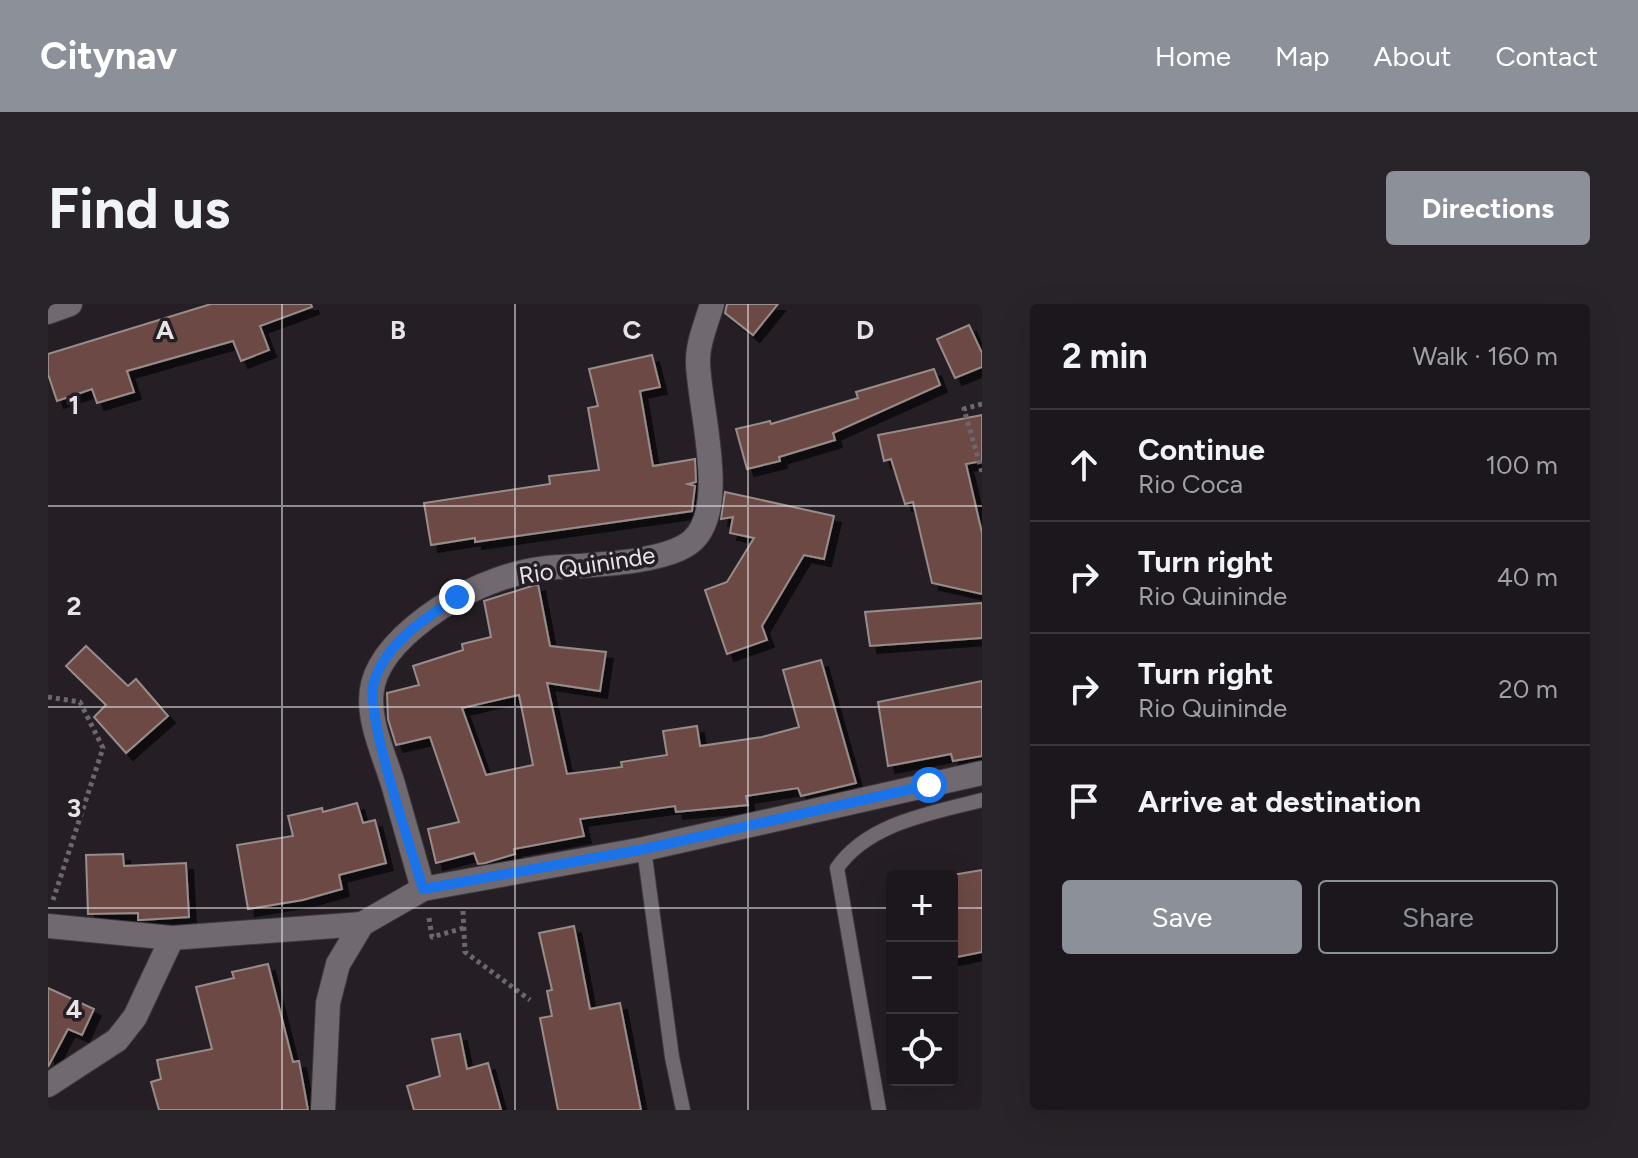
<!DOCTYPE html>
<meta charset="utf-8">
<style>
body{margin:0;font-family:Figtree,sans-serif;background:#292429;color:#f1f3f6}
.controls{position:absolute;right:24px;bottom:24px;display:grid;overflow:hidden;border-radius:8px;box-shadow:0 8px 32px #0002}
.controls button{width:72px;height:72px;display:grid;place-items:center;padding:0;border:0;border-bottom:2px solid #3a363b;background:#1c171c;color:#f1f3f6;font:40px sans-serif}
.stop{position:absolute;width:24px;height:24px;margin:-18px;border:6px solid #1a73e8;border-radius:50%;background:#fff}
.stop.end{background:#1a73e8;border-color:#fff;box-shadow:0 2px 8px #0008}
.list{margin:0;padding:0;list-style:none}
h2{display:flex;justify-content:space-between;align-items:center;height:104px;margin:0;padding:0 32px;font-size:34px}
h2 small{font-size:26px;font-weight:400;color:#a09fa3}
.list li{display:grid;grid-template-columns:52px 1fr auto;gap:24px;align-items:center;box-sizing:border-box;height:112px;padding:0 32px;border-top:2px solid #3a363b}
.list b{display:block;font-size:30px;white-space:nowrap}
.list p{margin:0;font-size:26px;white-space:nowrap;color:#a09fa3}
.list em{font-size:26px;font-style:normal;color:#a09fa3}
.actions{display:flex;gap:16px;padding:24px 32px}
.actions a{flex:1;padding:18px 0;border:2px solid #8c9099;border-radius:8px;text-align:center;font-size:28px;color:#8c9099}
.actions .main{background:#8c9099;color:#fff}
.icon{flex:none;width:44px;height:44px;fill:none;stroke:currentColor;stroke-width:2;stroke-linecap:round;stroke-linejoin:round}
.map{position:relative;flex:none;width:934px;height:806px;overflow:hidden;border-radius:8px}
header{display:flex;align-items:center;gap:48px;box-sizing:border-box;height:112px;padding:0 40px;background:#8c9099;color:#fff}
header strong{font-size:38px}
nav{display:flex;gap:44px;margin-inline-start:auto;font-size:28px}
.intro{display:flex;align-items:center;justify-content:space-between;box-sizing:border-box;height:192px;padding:0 48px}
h1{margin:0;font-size:56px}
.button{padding:20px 36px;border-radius:8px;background:#8c9099;color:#fff;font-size:28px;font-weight:700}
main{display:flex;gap:48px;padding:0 48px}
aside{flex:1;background:#1c171c;border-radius:8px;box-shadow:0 8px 32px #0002}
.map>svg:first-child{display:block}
.building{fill:#6c4a44;stroke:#988c8a;stroke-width:2;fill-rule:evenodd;filter:url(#shadow)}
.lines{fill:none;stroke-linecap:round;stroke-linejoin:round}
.service-casing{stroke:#3e393e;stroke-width:16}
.minor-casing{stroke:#3e393e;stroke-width:26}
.path{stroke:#6c676c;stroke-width:5;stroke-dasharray:4 4;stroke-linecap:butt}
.service{stroke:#706970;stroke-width:14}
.minor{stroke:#706970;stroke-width:24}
.route{stroke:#1a73e8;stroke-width:10}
.grid{fill:none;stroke:#e7e3e7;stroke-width:2;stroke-opacity:0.55}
.labels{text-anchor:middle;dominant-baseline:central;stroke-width:7;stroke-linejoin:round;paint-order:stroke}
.street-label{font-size:24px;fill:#e7e3e7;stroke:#251f25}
.grid-label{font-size:26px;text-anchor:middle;font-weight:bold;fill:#e7e3e7;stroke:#251f25;stroke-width:7;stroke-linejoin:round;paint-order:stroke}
</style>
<header>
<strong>Citynav</strong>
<nav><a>Home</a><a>Map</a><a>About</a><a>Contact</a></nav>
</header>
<div class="intro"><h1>Find us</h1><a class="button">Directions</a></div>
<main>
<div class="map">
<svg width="934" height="806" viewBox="0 0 934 806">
<defs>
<filter id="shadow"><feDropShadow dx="7" dy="7" stdDeviation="0" flood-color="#0009"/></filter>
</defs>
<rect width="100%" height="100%" fill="#251f25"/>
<g class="building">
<path d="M163,0H263L264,3L212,22L221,46L193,57L185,37L79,67L86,88L49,99L44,85L9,97L0,70V50Z"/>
<path d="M679,0H730L705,31L677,9Z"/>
<path d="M921,21L934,49V63L907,74L889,35Z"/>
<path d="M604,51L612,83L592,87L605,162L647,155L648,178L640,180L647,182L644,207L427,238V234L383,241L376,199L502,180L501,172L551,166L540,104L550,102L541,65Z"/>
<path d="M886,65L892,81L785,129L787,136L731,153L732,157L699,165L688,125L722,117L723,120L810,94L808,88Z"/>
<path d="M934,111V157L918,160L934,229V290L884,279L865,198L857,200L843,155L836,157L830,131Z"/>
<path d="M677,188L786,212L776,255L756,251L714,322L719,336L679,350L657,286L679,278L706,234L682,229L685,213L673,215Z"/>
<path d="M490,280L502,342L558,348L552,387L499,379L519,470L574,463L573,458L619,451L615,427L649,422L652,442L714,433L751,423L735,366L773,356L808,479L753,492L750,484L698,492L700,501L628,508L627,502L532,515L536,532L466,545L467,550L437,559L430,560L426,549L388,559L380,525L411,518L382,433L348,441L340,415L339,389L371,381L365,362L415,346L414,340L443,333L436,297ZM471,391L485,461L438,471L414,404Z"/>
<path d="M934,299V334L822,342L817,308Z"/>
<path d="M38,342L80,382L88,375L120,412L78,449L46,413L58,401L18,362Z"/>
<path d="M934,377V452L905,457L903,450L840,462L830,398Z"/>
<path d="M309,499L315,519L327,516L338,559L291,571L294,585L255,596L200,605L189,541L245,532L240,512L274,504L275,508Z"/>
<path d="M75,550L76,562L138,559L141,613L93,616H90V609L40,610L38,551Z"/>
<path d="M934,566V648L904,654V571Z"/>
<path d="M526,622L542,705L572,699L593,806H510L492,714L504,712L499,687L504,686L491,629Z"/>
<path d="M220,660L245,758L251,757L260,806H111L103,778L113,775L109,756L164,745L148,683L186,674L184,668Z"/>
<path d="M0,684L46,705L34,731L20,725L0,763Z"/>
<path d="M412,730L419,765L440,759L453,806H366L359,782L392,772L384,735Z"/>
</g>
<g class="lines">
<defs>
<g id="service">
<path d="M596,545L624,753L635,806"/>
<path d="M831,806L789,564C820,519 884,509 934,496"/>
</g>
<g id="minor">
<path d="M0,8L22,0"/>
<path d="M375,585C365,550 355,515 345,480C336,450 317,412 325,380C333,348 365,322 392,304C426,282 469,265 510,263C543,261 621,259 645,236C681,202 651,103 650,59C649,40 659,18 664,0"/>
<path d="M0,622L124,634L314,620"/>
<path d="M0,781L69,736L87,713L124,634"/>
<path d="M275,806L280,699L290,660L314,620L375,585L596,545L934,469"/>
</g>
</defs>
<use href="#service" class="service-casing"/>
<use href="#minor" class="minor-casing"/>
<g class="path">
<path d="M934,100L916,105L934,168"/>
<path d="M0,393L32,398L55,444L5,596"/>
<path d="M415,607L417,648L482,696"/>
<path d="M381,614L384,633L416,624"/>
</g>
<use href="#service" class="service"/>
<use href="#minor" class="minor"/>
</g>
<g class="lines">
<path class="route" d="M409,293C376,315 338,339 326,378C316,410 364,546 375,585L596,545L881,481"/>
</g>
<path class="grid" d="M234,0V806M467,0V806M700,0V806M0,202H934M0,403H934M0,604H844M904,604H934"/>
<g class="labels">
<g class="street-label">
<text transform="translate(539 261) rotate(-9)">Rio Quininde</text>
</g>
</g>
<g class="grid-label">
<text x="117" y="35">A</text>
<text x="350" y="35">B</text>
<text x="584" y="35">C</text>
<text x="817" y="35">D</text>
<text x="26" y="110">1</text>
<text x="26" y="311">2</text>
<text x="26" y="513">3</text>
<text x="26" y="714">4</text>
</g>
</svg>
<div class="controls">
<button>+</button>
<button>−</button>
<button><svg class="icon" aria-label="locate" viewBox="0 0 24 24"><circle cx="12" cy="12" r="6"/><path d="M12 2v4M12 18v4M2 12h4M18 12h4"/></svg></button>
</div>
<div class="stop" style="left:881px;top:481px"></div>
<div class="stop end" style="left:409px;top:293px"></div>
</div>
<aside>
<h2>2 min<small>Walk · 160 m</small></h2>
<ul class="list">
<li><svg class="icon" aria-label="ahead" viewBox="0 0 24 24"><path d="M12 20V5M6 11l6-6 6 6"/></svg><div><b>Continue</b><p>Rio Coca</p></div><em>100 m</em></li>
<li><svg class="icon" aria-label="right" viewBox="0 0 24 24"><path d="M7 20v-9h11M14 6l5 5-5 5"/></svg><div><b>Turn right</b><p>Rio Quininde</p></div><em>40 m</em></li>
<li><svg class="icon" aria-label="right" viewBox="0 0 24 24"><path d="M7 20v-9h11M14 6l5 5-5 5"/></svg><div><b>Turn right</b><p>Rio Quininde</p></div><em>20 m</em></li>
<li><svg class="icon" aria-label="arrive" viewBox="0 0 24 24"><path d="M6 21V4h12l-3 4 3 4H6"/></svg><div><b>Arrive at destination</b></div></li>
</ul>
<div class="actions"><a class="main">Save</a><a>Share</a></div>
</aside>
</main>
